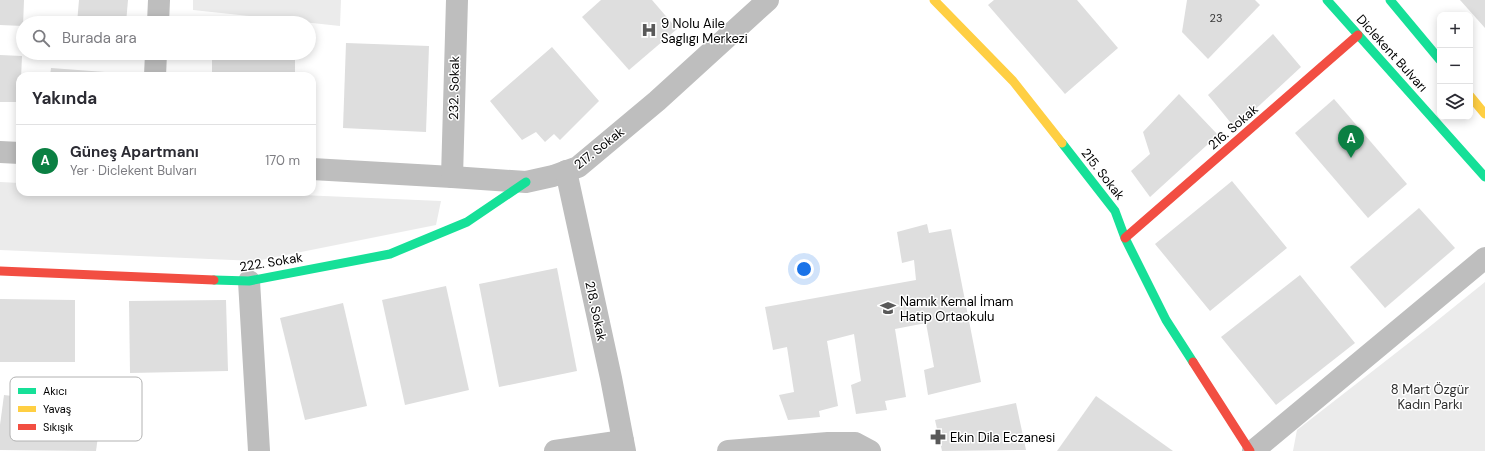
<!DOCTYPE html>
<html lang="tr">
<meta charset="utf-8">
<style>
body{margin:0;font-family:"DM Sans",sans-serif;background:#f2f2f3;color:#2b2b33}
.controls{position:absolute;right:12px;top:12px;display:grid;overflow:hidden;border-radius:8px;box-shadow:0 2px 10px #0003}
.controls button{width:36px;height:36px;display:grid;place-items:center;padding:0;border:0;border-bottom:1px solid #e1e1e2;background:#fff;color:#2b2b33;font:20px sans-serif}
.you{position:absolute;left:804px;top:269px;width:14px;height:14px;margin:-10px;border:3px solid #fff;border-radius:50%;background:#1a73e8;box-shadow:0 0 0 6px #1a73e833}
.badge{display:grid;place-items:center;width:26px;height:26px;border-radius:50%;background:#0b8043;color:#fff;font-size:13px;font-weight:700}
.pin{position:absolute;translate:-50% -33px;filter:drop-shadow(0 1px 2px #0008)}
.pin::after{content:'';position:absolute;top:21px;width:14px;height:12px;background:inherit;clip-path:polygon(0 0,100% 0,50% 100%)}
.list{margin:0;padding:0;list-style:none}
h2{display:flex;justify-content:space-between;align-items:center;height:52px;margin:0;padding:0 16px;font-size:17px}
h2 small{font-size:13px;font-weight:400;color:#7c7c81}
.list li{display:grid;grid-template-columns:26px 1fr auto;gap:12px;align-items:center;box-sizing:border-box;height:72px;padding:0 16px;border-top:1px solid #e1e1e2}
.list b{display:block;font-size:15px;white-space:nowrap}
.list p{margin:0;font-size:13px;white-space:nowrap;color:#7c7c81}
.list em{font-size:13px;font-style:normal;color:#7c7c81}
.icon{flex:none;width:22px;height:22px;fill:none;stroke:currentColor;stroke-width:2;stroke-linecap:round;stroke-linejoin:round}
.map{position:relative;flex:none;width:1485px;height:451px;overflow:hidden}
.search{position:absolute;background:#fff;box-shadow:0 2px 10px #0003;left:16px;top:16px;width:300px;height:44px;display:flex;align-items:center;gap:10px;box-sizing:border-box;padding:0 14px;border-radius:22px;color:#7c7c81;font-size:15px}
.panel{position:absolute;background:#fff;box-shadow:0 2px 10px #0003;left:16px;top:72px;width:300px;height:124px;border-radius:12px}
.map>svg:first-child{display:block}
.green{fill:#ebebeb}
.building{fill:#dedede}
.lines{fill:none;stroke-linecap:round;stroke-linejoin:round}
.street{stroke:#bebebe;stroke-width:22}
.fast{stroke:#16e098;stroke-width:9}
.slow{stroke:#ffcf43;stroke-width:9}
.jam{stroke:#f24e42;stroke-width:9}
.labels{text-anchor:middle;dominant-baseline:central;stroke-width:3;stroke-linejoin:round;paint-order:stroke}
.number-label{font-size:11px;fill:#383838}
.poi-label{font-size:13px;fill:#000;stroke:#fff;text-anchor:start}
.street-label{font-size:13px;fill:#000;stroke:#fff}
.park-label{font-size:13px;fill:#313131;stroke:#fff}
.key{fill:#fff;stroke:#b2b2b2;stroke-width:1}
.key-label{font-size:11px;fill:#000}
</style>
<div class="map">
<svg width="1485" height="451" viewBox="0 0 1485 451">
<rect width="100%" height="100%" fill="#fff"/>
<g class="green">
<path d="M193,0H341L340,26L193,10Z"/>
<path d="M0,182L20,183V192H233L441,201L436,225L256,261L0,250Z"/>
<path d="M1485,282V451H1293L1297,430L1428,328Z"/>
</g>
<g class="building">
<path d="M0,0H24L23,26L0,25Z"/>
<path d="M79,0H128L126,23H77Z"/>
<path d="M601,0H652L677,29L629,70L582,17Z"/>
<path d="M994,0H1077L1118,48L1065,94L988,5Z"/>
<path d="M1187,0H1255L1260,5L1208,59L1182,32Z"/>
<path d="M1460,0H1485V28Z"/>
<path d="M1273,34L1301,67L1235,128L1208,95Z"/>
<path d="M346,43L429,46L426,132L343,128Z"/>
<path d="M552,47L599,101L560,140L554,134L545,142L536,132L522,140L490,101Z"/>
<rect x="212" y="53" width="83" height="23"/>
<path d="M0,55L22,56L20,102H0Z"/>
<path d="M51,68L132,74V76H50Z"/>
<path d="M1179,94L1218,135L1150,197L1131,171L1150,154L1143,132Z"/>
<path d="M1334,99L1407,184L1368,218L1295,133Z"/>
<path d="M1232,181L1287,248L1210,311L1155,244Z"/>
<path d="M1419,208L1455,248L1385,308L1350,267Z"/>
<path d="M927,224L929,233L951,229L981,382L928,395L924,370L934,367L926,323L895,329L906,397L885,401L887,410L856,414L851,385L861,381L854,334L827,341L838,406L819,411L820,417L788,420L779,395L794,392L787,347L773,350L765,307L916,280L914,260L902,263L897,232Z"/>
<path d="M557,268L577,371L499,387L479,284Z"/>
<path d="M1300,275L1355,343L1276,405L1221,337Z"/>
<path d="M446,286L469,390L405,405L382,300Z"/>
<path d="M0,299L75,300V362H0Z"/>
<path d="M226,300L228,371L130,373L129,301Z"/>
<path d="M343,303L367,406L305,420L280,318Z"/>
<path d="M4,395L102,407L96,451L0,450V425Z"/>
<path d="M1096,396L1173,451H1057Z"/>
<path d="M1016,403L1026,450L942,451L935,420Z"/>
</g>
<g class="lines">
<g class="street">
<path d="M158,23L159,0"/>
<path d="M155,76L156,53"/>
<path d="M0,152L20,153"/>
<path d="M312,169L452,177L526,182L553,176L578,167L657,101L768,0"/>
<path d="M566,171L611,378L625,451"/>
<path d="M452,177L457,0"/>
<path d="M249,281L259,451"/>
<path d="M555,451L623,441"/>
<path d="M728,451L828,443H855L870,451"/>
<path d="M1253,451L1485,258"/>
</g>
<g class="fast">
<path d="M1327,0L1485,177"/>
<path d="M1390,0L1440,60"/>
<path d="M1062,143L1115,211L1125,238L1166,320L1193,362"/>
<path d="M214,280L249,281L390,254L467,222L526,182"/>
</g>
<g class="slow">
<path d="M934,0L1013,81L1062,143"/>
<path d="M1470,96L1485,114"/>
</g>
<g class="jam">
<path d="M1125,238L1358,35"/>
<path d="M0,271L214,280"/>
<path d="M1193,362L1250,451"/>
</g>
</g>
<defs>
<symbol id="hospital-bare" viewBox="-9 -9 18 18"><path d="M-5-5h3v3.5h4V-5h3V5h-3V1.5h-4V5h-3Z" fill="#595959" stroke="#fff" stroke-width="2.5" paint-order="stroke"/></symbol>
<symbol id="school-bare" viewBox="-9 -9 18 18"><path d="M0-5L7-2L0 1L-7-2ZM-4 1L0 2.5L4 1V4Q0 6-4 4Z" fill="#595959" stroke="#fff" stroke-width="2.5" paint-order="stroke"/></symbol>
<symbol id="pharmacy-bare" viewBox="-9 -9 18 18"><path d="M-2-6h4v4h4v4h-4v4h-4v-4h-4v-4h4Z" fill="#595959" stroke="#fff" stroke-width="2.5" paint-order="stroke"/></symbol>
</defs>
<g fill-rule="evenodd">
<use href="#hospital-bare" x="638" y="19" width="22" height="22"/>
<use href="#school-bare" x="877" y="297" width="22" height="22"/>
<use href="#pharmacy-bare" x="927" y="426" width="22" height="22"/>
</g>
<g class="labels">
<g class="number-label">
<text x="1216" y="18">23</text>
</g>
<g class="poi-label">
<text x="661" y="23">9 Nolu Aile<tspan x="661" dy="15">Saglıgı Merkezi</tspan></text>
<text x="900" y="301">Namık Kemal İmam<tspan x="900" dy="15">Hatip Ortaokulu</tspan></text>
<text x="950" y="437">Ekin Dila Eczanesi</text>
</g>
<g class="street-label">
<text transform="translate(1392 53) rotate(48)">Diclekent Bulvarı</text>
<text transform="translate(454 88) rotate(-89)">232. Sokak</text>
<text transform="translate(1233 127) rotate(-41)">216. Sokak</text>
<text transform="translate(599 148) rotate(-38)">217. Sokak</text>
<text transform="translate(1103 174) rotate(52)">215. Sokak</text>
<text transform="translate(271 262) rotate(-9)">222. Sokak</text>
<text transform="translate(596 311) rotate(78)">218. Sokak</text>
</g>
<g class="park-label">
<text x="1430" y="389">8 Mart Özgür<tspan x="1430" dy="15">Kadın Parkı</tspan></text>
</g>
</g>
<rect x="10" y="377" width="132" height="64" rx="6" class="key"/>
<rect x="18" y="388" width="18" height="6" fill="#16e098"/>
<rect x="18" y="406" width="18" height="6" fill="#ffcf43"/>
<rect x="18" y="424" width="18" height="6" fill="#f24e42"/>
<g class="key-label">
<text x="43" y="395">Akıcı</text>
<text x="43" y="413">Yavaş</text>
<text x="43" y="431">Sıkışık</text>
</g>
</svg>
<div class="controls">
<button>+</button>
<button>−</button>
<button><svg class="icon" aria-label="layers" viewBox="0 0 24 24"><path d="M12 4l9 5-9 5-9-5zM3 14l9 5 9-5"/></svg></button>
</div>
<div class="you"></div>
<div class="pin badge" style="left:1351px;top:158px">A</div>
<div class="search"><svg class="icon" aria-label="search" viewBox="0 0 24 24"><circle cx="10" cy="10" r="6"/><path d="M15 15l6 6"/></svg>Burada ara</div>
<section class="panel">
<h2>Yakında<small></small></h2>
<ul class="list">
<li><span class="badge">A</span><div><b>Güneş Apartmanı</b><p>Yer · Diclekent Bulvarı</p></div><em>170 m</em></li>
</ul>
</section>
</div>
